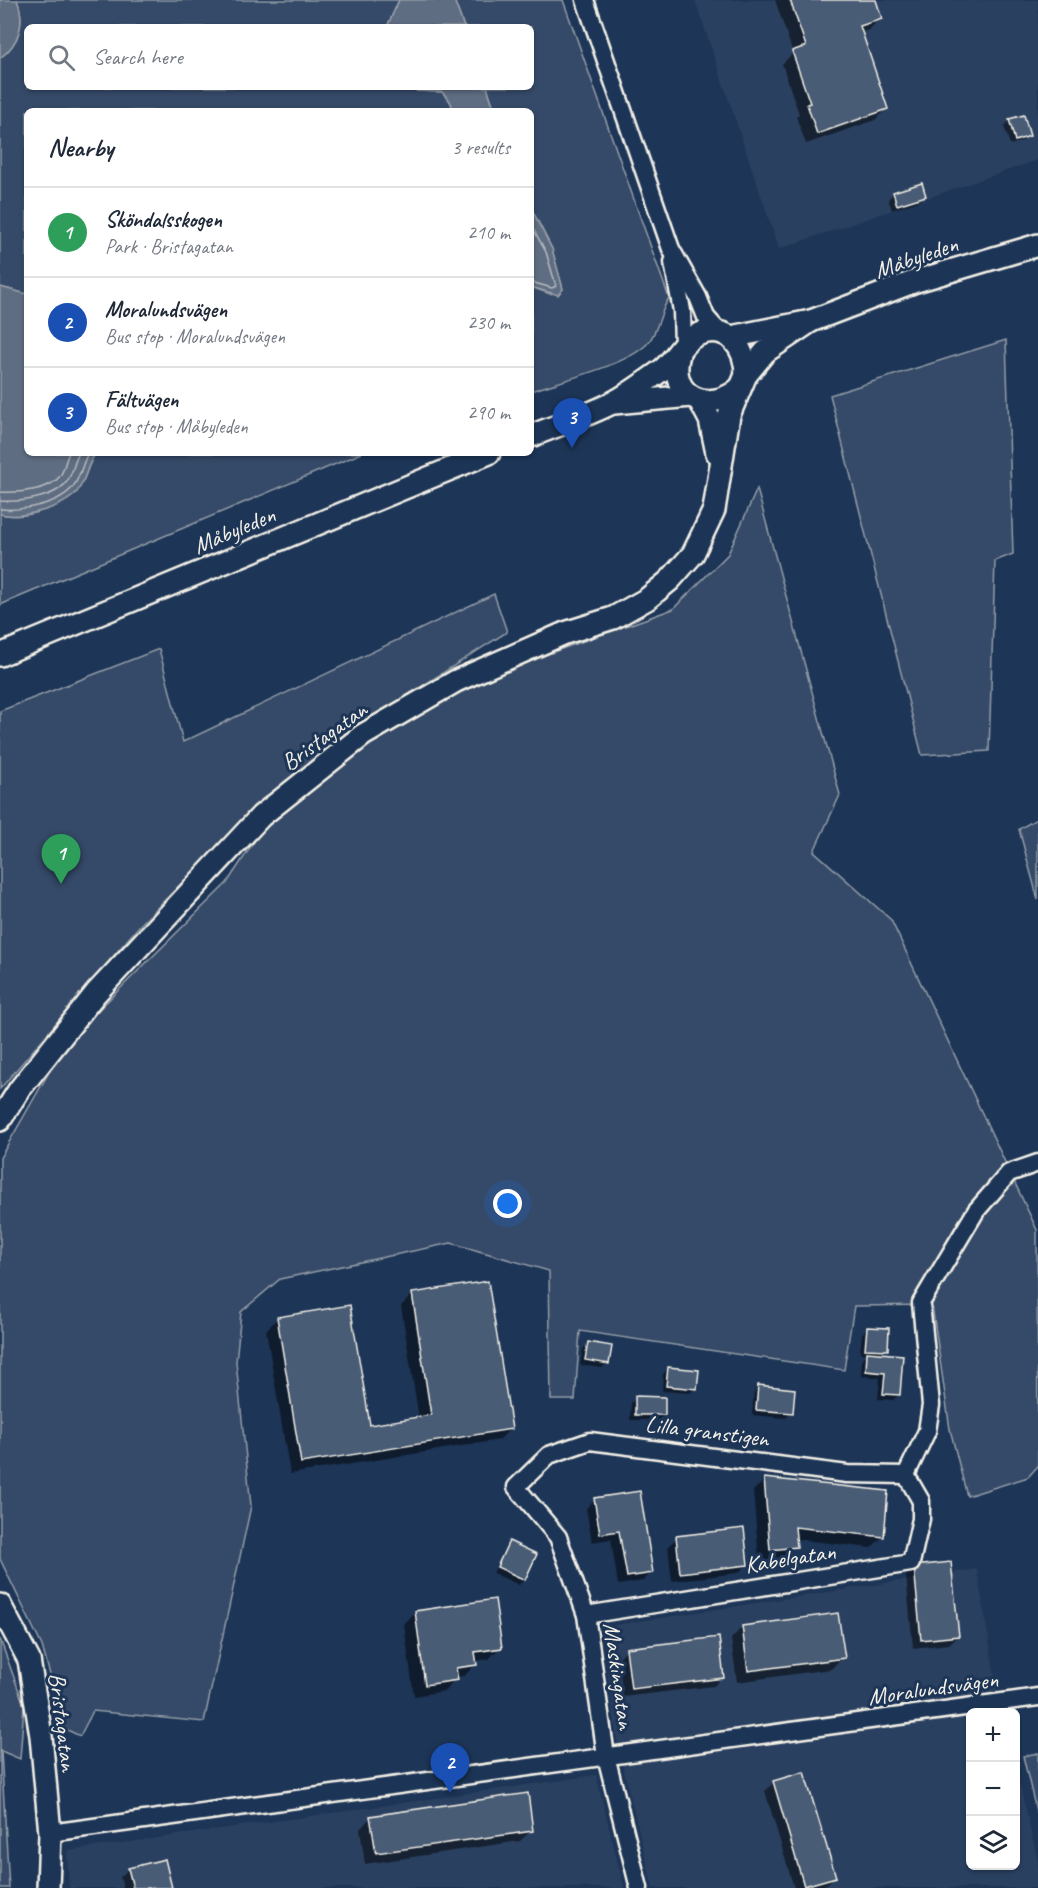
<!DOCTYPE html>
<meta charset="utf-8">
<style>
body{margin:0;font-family:Caveat,sans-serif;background:#f2f2f3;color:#1f2937}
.controls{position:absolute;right:18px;bottom:18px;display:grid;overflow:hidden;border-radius:9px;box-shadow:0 2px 4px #0004}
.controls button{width:54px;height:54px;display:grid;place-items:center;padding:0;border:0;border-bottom:2px solid #e0e1e3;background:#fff;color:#1f2937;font:30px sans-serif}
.you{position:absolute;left:508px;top:1204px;width:21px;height:21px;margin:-15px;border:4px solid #fff;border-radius:50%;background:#1a73e8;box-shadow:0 0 0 9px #1a73e833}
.badge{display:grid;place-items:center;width:39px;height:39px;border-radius:50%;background:#0b8043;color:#fff;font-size:20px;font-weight:700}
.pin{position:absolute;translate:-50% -50px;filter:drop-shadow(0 2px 3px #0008)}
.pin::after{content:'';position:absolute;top:32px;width:21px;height:18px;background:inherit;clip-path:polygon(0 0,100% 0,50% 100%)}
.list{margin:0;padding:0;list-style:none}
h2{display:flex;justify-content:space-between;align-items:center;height:78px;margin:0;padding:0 24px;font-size:26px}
h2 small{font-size:20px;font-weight:400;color:#747a83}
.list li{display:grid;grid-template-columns:39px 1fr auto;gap:18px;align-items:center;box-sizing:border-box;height:90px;padding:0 24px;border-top:2px solid #e0e1e3}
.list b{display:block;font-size:22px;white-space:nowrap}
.list p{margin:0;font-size:20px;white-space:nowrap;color:#747a83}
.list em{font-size:20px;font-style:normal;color:#747a83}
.icon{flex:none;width:33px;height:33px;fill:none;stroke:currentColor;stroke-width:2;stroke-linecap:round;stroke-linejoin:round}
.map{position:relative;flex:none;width:1038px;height:1888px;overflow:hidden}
.search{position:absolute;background:#fff;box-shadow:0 2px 4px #0004;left:24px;top:24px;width:510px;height:66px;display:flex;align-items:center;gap:15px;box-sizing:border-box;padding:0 21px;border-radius:9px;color:#747a83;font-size:22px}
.panel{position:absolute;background:#fff;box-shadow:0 2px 4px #0004;left:24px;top:108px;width:510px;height:348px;border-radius:9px}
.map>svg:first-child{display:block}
.built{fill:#2a4060}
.green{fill:#354a67;stroke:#949ea8;stroke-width:1.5}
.water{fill:#5e6d82;stroke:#9aa2ab;stroke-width:1.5}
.shadow{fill:#0007}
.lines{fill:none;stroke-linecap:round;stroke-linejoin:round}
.shore{stroke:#b8bcbf;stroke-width:1.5}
.building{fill:#485b74;stroke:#f4f1e8;stroke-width:1.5}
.minor-casing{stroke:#f4f1e8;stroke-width:21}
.tertiary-casing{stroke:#f4f1e8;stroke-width:26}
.minor{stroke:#1d3557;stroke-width:16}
.tertiary{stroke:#1d3557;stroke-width:21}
.labels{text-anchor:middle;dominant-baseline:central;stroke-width:6;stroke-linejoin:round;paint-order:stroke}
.street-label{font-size:24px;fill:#f4f1e8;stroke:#1d3557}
</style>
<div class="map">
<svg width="1038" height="1888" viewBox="0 0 1038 1888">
<rect width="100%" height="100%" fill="#1d3557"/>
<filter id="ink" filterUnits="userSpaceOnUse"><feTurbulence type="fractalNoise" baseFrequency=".0167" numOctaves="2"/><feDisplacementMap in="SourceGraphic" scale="12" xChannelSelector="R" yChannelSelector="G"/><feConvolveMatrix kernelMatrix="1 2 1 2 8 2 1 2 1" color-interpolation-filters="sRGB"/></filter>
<g filter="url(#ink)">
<g class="built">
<path d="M695,0H1038V160L779,249Z"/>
<path d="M977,1569L1001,1712H970V1866H1016V1769L1038,1861V1888H653L618,1747L602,1627Z"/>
<path d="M596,1775L624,1888H69L67,1851Z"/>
</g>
<g class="green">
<path d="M17,0H399L387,27H27V87H411L417,91L442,92L450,101L454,111H27V294L0,287V58C19,44 26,23 17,0Z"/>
<path d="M454,0H563L669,298C660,311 658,333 647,344C627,365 560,381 531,391V287L550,294L563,289L552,249L531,208V111H495L487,87H531V27H464Z"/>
<path d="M1006,340L1013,554L995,561L989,751L922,755L830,395Z"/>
<path d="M96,453H362L0,605V514C29,521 69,505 84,479C88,470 89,461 96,453Z"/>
<path d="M757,489L840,795L814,851L891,920L1037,1230L1038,1466L1028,1477L967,1496L950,1429L932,1305L854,1306L844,1370L580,1331L575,1400H551L549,1271L451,1243L280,1279L241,1312L236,1362L251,1506L204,1722L93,1711L80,1736L65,1729L42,1646L0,1559V1158L67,1041L227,883L271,816L394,720L542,656L673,609L728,554Z"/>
<path d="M494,594L507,632L381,712L260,804L140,925L0,1089V711L159,649L183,742Z"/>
<path d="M1038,818V900L1019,829Z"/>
<path d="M0,1639L24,1705L20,1759L1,1751L9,1888H0Z"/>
<path d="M1038,1753V1819L1023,1756Z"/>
</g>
<g class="water">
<path d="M0,0H17C26,22 19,44 0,58Z"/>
<path d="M399,0H454L464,27H387Z"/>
<path d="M411,87H487L495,111H454L450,101L442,92L417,91Z"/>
<path d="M531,208L552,249L563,289L558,295L531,287Z"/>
<path d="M0,287L27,294V453H96C86,465 86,481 77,492C62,509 21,519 0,514Z"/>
</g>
<g class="shadow">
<path d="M775,0H874L880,18L869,30L860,33L886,109L875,120L806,144L796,117L799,114L782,64L793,53Z"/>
<path d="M1023,117L1028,136L1023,141L1010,145L1004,126L1009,121Z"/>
<path d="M894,193L925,196L919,201L892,210L888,199Z"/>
<path d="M412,1295L510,1429L499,1440L290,1474L266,1330L278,1318L369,1427L419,1419L401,1306Z"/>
<path d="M867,1328L886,1349L880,1355L899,1395L893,1400L878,1399L880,1378L861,1376L862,1359L868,1354L860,1353L862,1334Z"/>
<path d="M589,1343L607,1363L602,1368L580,1365L583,1349Z"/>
<path d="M669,1368L696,1388L690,1393L662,1391L663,1374Z"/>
<path d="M759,1387L791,1413L786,1418L752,1415L754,1392Z"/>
<path d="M636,1398L664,1415L658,1420H630L631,1403Z"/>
<path d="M765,1480L883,1536L871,1548L795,1539L796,1546L784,1558L759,1561L753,1491Z"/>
<path d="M595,1499L651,1573L643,1581L618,1585L611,1539L592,1542L586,1508Z"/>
<path d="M677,1538L747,1565L738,1573L672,1581L668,1546Z"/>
<path d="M509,1543L524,1579L519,1585L493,1573Z"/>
<path d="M914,1567L958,1636L949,1644L913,1648L906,1576Z"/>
<path d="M415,1612L500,1647L489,1659L474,1661L475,1665L464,1676L456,1677L445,1691L414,1696L404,1624Z"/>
<path d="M742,1627L843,1657L831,1669L737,1682L731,1639Z"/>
<path d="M627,1649L722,1677L714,1686L623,1697L618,1658Z"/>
<path d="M803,1774L834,1877L825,1885L816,1888H794L765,1791L773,1783Z"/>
<path d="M371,1817L532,1830L520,1841L365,1864L360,1829Z"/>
<path d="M129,1869L171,1888H123L120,1877Z"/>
</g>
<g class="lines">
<g class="shore">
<path d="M531,225L546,252L556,286L552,288L531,282"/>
<path d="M0,492C17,493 49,491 60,476C65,469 65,460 69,453"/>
<path d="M0,501C20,502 56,499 68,480C73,472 74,462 79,453"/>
<path d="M0,509C21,511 57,505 72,488C80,479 82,464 88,453"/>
</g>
</g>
<g class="building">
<path d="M790,0H876L882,19L860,26L888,109L817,134L807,104L810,103L792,51L806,46Z"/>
<path d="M1024,115L1030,136L1015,141L1009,119Z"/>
<path d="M922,183L926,196L897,205L893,192Z"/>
<path d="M488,1281L512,1429L301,1463L277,1317L350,1305L370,1425L431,1415L412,1293Z"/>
<path d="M867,1327L889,1328L888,1350L865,1349Z"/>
<path d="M588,1342L612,1346L609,1364L585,1360Z"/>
<path d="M867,1352L903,1355L900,1395L883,1394L885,1373L866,1371Z"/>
<path d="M668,1367L699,1370L697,1389L666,1386Z"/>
<path d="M758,1385L795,1389L793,1413L756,1410Z"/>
<path d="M635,1396L665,1397V1415H635Z"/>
<path d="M764,1478L888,1491L884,1537L795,1527L797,1547L770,1550Z"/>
<path d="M640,1491L653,1573L627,1577L619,1531L600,1534L594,1498Z"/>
<path d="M744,1528L748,1565L680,1573L676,1536Z"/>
<path d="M509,1541L537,1554L525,1580L497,1567Z"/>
<path d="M951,1562L959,1636L921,1640L914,1566Z"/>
<path d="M495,1599L502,1648L475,1652L477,1665L456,1668L458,1680L425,1685L415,1611Z"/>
<path d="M838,1613L845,1658L748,1671L742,1626Z"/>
<path d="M719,1637L724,1678L631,1689L626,1648Z"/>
<path d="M804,1772L836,1877L804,1886L773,1781Z"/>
<path d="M528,1793L533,1831L376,1853L370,1816Z"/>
<path d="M165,1859L172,1888H133L128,1868Z"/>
</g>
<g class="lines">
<defs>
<g id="minor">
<path d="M585,0L671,249L698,297L706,317L720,333"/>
<path d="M673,262L682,311L683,347"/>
<path d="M906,1475L927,1431L931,1405L921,1303L976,1211L1009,1173L1038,1163"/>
<path d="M586,1615L911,1563L921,1519V1501L906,1475"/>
<path d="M50,1833L1038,1697"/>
<path d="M639,1888L606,1756L586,1615L558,1537L516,1487L549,1455L590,1441L847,1474L906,1475"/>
</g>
<g id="tertiary">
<path d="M731,337L811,321L913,282L1038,245"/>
<path d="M679,354C667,397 709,415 740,388"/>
<path d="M700,401L710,420L717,453"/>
<path d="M614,403L691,396"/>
<path d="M531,436C558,425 587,416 612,403C624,397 651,378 662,370C675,360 682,341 697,335C728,322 746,348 746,375"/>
<path d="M0,655L489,453"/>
<path d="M0,1120L19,1090L96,993L261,816L363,735L456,681L565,633L613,618L647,599L670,580L693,554L714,510L729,415L746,375L765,352L811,321"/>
<path d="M0,1605L29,1660L41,1736L50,1833L48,1888"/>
</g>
</defs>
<use href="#minor" class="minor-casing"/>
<use href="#tertiary" class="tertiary-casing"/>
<use href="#minor" class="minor"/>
<use href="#tertiary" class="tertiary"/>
</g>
</g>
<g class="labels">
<g class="street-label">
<text transform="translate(916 257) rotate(-19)">Måbyleden</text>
<text transform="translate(234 530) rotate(-23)">Måbyleden</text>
<text transform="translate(324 736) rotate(-36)">Bristagatan</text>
<text transform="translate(707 1431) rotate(7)">Lilla granstigen</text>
<text transform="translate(790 1558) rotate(-9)">Kabelgatan</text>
<text transform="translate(619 1676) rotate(82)">Maskingatan</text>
<text transform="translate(933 1688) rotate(-8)">Moralundsvägen</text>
<text transform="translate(63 1722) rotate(83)">Bristagatan</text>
</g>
</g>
</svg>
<div class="controls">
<button>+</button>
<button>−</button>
<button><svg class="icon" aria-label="layers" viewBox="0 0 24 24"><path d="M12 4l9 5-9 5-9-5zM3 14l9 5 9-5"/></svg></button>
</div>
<div class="you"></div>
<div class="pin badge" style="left:61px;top:884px;background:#2e9e5b">1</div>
<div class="pin badge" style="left:450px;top:1793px;background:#1a4fb4">2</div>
<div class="pin badge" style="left:572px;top:448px;background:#1a4fb4">3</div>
<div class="search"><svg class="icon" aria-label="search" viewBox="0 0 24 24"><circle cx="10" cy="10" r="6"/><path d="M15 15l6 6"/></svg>Search here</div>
<section class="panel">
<h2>Nearby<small>3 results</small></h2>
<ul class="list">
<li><span class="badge" style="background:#2e9e5b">1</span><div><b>Sköndalsskogen</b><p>Park · Bristagatan</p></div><em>210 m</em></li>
<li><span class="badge" style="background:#1a4fb4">2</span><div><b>Moralundsvägen</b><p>Bus stop · Moralundsvägen</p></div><em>230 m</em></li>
<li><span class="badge" style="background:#1a4fb4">3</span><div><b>Fältvägen</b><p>Bus stop · Måbyleden</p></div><em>290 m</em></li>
</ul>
</section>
</div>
